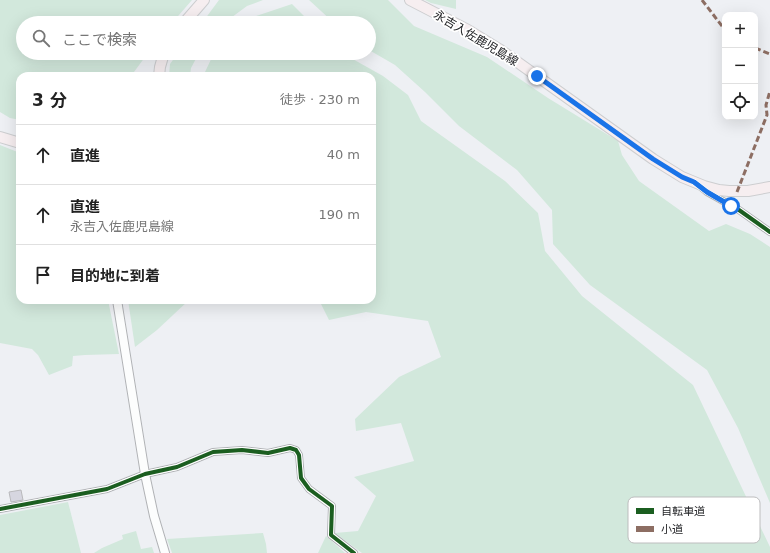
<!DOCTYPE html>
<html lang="ja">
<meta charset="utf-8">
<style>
body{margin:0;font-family:"DejaVu Sans","Noto Sans JP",sans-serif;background:#f2f2f2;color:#222}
.controls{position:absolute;right:12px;top:12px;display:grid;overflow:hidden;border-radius:8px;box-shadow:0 4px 16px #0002}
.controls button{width:36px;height:36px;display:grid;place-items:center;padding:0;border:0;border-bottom:1px solid #e0e0e0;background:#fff;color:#222;font:20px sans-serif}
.stop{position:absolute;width:12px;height:12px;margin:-9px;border:3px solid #1a73e8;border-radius:50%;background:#fff}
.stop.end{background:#1a73e8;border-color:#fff;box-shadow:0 1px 4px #0008}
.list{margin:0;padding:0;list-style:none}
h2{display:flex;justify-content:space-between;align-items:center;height:52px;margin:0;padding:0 16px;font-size:17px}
h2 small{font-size:13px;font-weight:400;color:#767676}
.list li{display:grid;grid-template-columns:26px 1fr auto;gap:12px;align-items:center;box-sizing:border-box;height:60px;padding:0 16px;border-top:1px solid #e0e0e0}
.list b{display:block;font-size:15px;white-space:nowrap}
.list p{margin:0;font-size:13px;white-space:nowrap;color:#767676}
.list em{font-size:13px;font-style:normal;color:#767676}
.icon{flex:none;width:22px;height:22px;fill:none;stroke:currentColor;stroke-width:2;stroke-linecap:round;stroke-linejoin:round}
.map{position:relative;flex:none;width:770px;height:553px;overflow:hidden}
.search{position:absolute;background:#fff;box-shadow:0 4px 16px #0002;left:16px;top:16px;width:360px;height:44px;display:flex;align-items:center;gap:10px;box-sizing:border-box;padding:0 14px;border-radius:22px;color:#767676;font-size:15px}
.panel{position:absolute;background:#fff;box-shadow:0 4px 16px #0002;left:16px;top:72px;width:360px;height:232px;border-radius:12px}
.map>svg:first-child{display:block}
.green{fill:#d2e8dc}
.building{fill:#d6d6e0;stroke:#b9b9bc}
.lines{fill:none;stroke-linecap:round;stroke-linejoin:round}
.minor-casing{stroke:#b0b2b5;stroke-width:8}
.tertiary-casing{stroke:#b0b2b5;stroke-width:10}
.primary-casing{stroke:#cdced0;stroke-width:12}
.minor{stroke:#fcfdfd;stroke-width:6}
.tertiary{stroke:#fcfdfd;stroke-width:8}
.primary{stroke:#f6eef0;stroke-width:10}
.quiet{stroke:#8d6e63;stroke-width:3;stroke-dasharray:6 3;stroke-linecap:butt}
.cycleway-casing{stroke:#fff;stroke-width:6}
.cycleway{stroke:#1b5e20;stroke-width:4}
.route{stroke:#1a73e8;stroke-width:5}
.labels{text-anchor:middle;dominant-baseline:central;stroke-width:3.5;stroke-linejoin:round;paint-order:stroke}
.street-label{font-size:12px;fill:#232427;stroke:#fff}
.key{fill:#fff;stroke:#bdbdbe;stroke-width:1}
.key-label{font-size:11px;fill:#232427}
</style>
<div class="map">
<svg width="770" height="553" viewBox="0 0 770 553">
<rect width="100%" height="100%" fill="#eef0f4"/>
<g class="green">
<path d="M0,0H192L172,23H23V53H148L131,76H20V120L10,118L0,112Z"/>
<path d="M219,0H263L247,6L224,23H202Z"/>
<path d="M309,0H388L414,26L487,57L548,98L618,141L622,155L639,181L709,231L726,224L750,234L770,247V503L738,428L707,370L590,285L553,244L552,210L517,170L459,126L425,92L395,65L369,50V23H334Z"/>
<path d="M425,0H456V9L431,3Z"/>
<path d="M292,4L311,23H245L253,17Z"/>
<path d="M178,53H199L191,68L190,76H169L170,64Z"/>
<path d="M214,53H342L383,76L408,95L421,121L505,181L538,213L545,251L582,296L693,385L770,547V553H362L335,533L358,531L376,496L354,477L414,461L401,423L356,431L355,419L399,377L441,357L428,321L366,312L329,320L319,300H372V76H204L205,72Z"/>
<path d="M0,145L20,153V300H108L119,354L85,355L73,356L72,366L49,375L38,355L32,349L0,343Z"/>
<path d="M128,300H189L157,330L135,347Z"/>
<path d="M68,502L81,553H0V515Z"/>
<path d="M136,531L141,549L152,547L154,553H94L102,548L123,539L122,535Z"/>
<path d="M263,533L266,544L267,553H172L167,539Z"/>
<path d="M326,536L345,553H318Z"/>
</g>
<path class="building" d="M21,490L23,500L11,502L9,492Z"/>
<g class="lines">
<defs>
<g id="minor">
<path d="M701,187L707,192L739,210L770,232"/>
<path d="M0,509L107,489L145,474L177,467L213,452L242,450L268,453L290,448L296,450L299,455L301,478L309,489L332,506L331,535L354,553"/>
</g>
<path id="tertiary" d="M117,300L145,474L154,516L165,553"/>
<g id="primary">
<path d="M410,0L468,30L499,49L653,159L682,177L704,186L719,190L729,191H748L770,187"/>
<path d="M184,23L204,0"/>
<path d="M159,76L160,67L164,53"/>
<path d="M0,137L20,143"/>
</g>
</defs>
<use href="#minor" class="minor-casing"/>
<use href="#tertiary" class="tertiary-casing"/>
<use href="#primary" class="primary-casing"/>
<use href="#minor" class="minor"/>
<use href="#tertiary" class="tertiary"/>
<use href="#primary" class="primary"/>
<g class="quiet">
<path d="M702,0L725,30"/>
<path d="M755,48L770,54"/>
<path d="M737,192L767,115L766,105L770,91"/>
</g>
<defs>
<g id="cycleway">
<path d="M694,182L707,192L739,210L770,232"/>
<path d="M0,509L107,489L145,474L177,467L213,452L242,450L268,453L290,448L296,450L299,455L301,478L309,489L332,506L331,535L354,553"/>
</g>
</defs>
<use href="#cycleway" class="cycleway-casing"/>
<use href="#cycleway" class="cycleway"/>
</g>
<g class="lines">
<path class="route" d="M537,76L653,159L682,177L694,182L707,192L731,206"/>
</g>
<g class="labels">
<g class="street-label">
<text transform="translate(476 38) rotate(31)">永吉入佐鹿児島線</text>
</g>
</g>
<rect x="628" y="497" width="132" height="46" rx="6" class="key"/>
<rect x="636" y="508" width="18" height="6" fill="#1b5e20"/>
<rect x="636" y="526" width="18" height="6" fill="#8d6e63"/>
<g class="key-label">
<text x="661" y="515">自転車道</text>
<text x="661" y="533">小道</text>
</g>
</svg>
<div class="controls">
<button>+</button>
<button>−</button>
<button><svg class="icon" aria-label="locate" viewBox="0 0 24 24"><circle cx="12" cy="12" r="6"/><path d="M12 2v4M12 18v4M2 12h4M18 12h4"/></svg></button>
</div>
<div class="stop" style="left:731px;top:206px"></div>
<div class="stop end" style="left:537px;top:76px"></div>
<div class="search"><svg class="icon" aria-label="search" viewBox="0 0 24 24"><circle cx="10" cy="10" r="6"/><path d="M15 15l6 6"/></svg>ここで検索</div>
<section class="panel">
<h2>3 分<small>徒歩 · 230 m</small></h2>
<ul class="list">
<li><svg class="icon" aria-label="ahead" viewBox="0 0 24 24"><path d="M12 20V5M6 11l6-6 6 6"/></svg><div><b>直進</b></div><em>40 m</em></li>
<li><svg class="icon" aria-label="ahead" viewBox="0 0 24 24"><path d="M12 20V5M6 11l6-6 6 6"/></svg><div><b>直進</b><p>永吉入佐鹿児島線</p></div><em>190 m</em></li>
<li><svg class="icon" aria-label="arrive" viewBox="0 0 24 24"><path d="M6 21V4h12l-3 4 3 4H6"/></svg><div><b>目的地に到着</b></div></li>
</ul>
</section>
</div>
